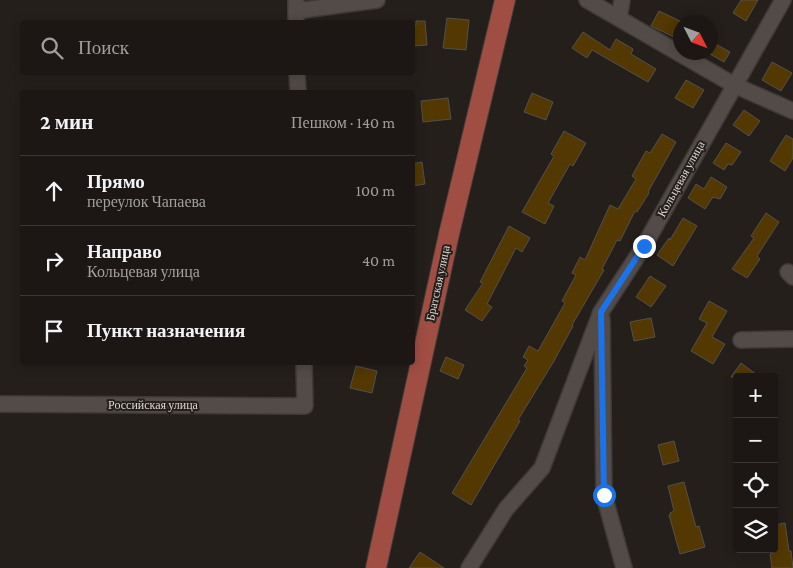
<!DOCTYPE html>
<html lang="ru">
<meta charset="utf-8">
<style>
body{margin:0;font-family:"Crimson Pro",serif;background:#292422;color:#f1f3f6}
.controls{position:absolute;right:15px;bottom:15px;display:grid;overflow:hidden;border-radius:5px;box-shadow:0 2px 12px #0003}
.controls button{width:45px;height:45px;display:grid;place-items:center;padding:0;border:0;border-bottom:1px solid #3a3634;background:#1c1715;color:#f1f3f6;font:25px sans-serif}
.compass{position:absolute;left:673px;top:15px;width:45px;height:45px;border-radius:50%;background:#1c1715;box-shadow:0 2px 12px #0003;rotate:132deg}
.stop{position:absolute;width:15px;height:15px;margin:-11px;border:4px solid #1a73e8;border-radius:50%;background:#fff}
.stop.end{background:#1a73e8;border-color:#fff;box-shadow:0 1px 5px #0008}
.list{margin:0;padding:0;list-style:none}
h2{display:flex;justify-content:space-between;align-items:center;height:65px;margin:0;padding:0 20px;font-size:21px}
h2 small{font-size:16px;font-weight:400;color:#a09fa0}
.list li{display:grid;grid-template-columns:32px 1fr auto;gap:15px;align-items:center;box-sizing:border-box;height:70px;padding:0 20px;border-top:1px solid #3a3634}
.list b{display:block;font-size:19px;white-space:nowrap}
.list p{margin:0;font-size:16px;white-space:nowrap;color:#a09fa0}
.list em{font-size:16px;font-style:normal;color:#a09fa0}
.icon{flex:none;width:28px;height:28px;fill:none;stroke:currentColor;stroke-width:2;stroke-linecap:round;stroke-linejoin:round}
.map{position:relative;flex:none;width:793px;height:568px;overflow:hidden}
.search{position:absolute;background:#1c1715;box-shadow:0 2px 12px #0003;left:20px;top:20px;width:395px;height:55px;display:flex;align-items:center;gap:12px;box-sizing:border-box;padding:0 18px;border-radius:5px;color:#a09fa0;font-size:19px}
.panel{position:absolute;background:#1c1715;box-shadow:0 2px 12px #0003;left:20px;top:90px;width:395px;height:275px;border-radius:5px}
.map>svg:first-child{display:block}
.building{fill:#533802;stroke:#54504a}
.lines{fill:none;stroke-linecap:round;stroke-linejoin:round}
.minor-casing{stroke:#3f3a38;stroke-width:18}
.major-casing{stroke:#3f3a38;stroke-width:22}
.minor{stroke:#524b47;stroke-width:15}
.major{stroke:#a04e44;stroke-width:20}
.route{stroke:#1a73e8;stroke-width:6}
.labels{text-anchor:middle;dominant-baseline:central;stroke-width:4;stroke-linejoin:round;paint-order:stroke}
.street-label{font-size:12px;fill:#dbd7d5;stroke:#251f1c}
</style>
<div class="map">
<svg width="793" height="568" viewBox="0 0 793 568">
<rect width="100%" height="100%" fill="#251f1c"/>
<g class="building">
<path d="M741,0H758L746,21L733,13Z"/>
<path d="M659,11L682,22H680V34L678,39L651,26Z"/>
<path d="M447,18L469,20L466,50L443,48Z"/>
<path d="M416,21H425L427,45L412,46V25H416Z"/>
<path d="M583,32L610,50L616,39L633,49L631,54L656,69L648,82L592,50L587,58L572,48Z"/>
<path d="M710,41L730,52L724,62L710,54Z"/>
<path d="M772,62L792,73L781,91L762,80Z"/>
<path d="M686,80L704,90L693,108L675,98Z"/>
<path d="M532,93L553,102L546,120L524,112Z"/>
<path d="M448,98L451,119L423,122L421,101Z"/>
<path d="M744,110L760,121L749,136L733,125Z"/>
<path d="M564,131L586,143L573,166L570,164L548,203L554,206L545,224L522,212L554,156L551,154Z"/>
<path d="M662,134L676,142L648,192L649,193L637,212L635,211L620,241L617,240L602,269L604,270L572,325L573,326L554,361L518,420L520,421L471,505L452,493L527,368L524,366L528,360L523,357L529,346L538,351L565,303L562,301L576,275L572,273L580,257L585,260L610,205L618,209L636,179L632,176L646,151L650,153Z"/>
<path d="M786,135L793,139V158L785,171L770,161Z"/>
<path d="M726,143L741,152L732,165L728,164L724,170L713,163Z"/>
<path d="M422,162L425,184L412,186V164Z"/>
<path d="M711,177L727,187L720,199L713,197L705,209L688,198L696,184L704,189Z"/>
<path d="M766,213L779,222L757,256L760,259L747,278L732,269L754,238L751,236Z"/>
<path d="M683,218L697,226L673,266L657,255L669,238L670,240Z"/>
<path d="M509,226L530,238L522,252L516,248L487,304L492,307L482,321L465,310L483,283L480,282Z"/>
<path d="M650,276L666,286L651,307L636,297Z"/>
<path d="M709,301L727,311L712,337L725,344L713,364L691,351L707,323L699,319Z"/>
<path d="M651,318L655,337L634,341L630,322Z"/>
<path d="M446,357L464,365L458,379L440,371Z"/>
<path d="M741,363L760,377H731Z"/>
<path d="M356,366L377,371L372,393L350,388Z"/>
<path d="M674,441L679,461L663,465L658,445Z"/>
<path d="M684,482L696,527L699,526L705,547L680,554L669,515H671L670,513L674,511L668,486Z"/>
<path d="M785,523L789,551H791L793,568H772L770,554L774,553V525Z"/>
<path d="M420,552L444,568H409Z"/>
</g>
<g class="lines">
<defs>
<g id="minor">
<path d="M296,0V22"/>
<path d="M587,0L734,85L793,111"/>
<path d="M296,11L377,0"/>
<path d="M619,18L622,0"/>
<path d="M297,72L298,92"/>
<path d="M788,272L793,277"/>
<path d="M602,319L604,495L624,568"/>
<path d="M741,340L793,339"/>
<path d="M0,404L305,406L304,362"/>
<path d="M469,568L506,509L542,468L601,312L644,246L783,0"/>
</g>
<path id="major" d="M376,568L449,234L505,0"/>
</defs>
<use href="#minor" class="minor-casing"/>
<use href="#major" class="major-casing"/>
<use href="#minor" class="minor"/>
<use href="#major" class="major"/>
</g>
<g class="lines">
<path class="route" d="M604,495L601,312L644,246"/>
</g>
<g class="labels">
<g class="street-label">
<text transform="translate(681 179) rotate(-61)">Кольцевая улица</text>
<text transform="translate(438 283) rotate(-78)">Братская улица</text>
<text x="153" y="405">Российская улица</text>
</g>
</g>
</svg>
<div class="controls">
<button>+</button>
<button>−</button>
<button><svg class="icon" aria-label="locate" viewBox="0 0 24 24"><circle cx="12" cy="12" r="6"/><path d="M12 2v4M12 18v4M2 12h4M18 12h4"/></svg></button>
<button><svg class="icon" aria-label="layers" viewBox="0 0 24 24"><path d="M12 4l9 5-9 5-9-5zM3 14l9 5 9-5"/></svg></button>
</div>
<svg class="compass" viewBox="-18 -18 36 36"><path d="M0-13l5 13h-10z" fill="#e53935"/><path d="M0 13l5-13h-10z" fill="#a09fa0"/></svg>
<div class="stop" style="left:604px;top:495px"></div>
<div class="stop end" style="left:644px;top:246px"></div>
<div class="search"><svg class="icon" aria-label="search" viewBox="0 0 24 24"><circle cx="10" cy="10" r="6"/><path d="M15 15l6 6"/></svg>Поиск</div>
<section class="panel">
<h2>2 мин<small>Пешком · 140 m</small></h2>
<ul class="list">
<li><svg class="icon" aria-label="ahead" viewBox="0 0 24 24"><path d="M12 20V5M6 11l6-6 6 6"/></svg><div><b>Прямо</b><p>переулок Чапаева</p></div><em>100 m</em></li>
<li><svg class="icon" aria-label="right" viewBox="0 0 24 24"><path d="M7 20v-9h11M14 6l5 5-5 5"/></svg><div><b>Направо</b><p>Кольцевая улица</p></div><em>40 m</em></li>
<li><svg class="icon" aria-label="arrive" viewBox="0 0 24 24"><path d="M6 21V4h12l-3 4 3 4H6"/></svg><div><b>Пункт назначения</b></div></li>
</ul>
</section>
</div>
